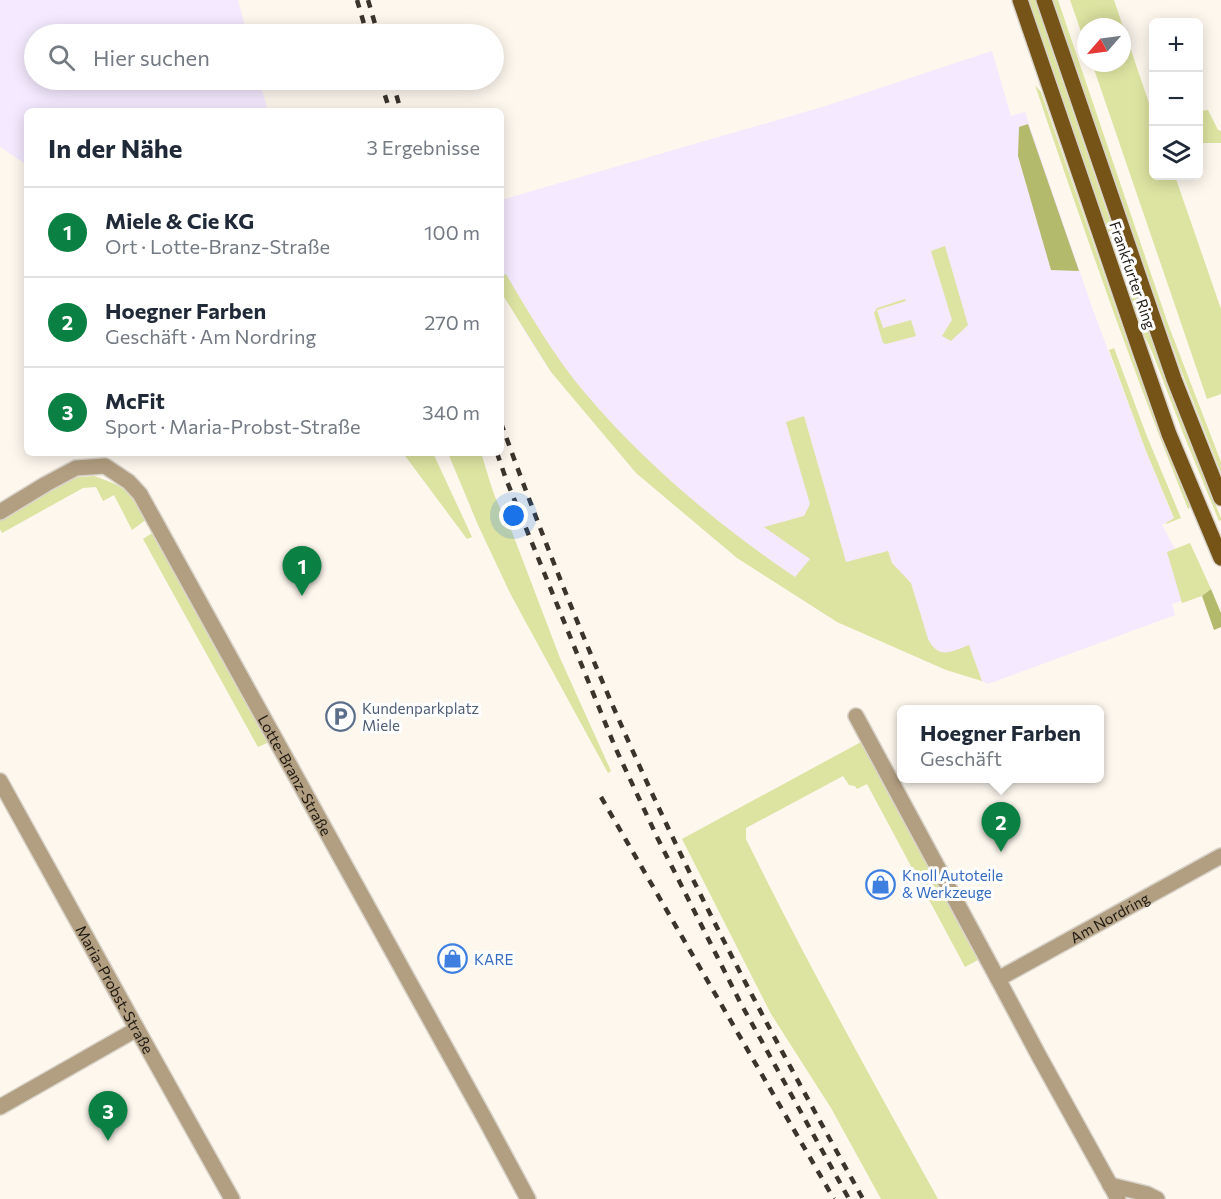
<!DOCTYPE html>
<html lang="de">
<meta charset="utf-8">
<style>
body{margin:0;font-family:Commissioner,sans-serif;background:#f6f6f7;color:#1f2937}
.controls{position:absolute;right:18px;top:18px;display:grid;overflow:hidden;border-radius:9px;box-shadow:0 3px 15px #0003}
.controls button{width:54px;height:54px;display:grid;place-items:center;padding:0;border:0;border-bottom:2px solid #e0e1e3;background:#fff;color:#1f2937;font:30px sans-serif}
.compass{position:absolute;left:1077px;top:18px;width:54px;height:54px;border-radius:50%;background:#fff;box-shadow:0 3px 15px #0003;rotate:242deg}
.you{position:absolute;left:514px;top:516px;width:21px;height:21px;margin:-15px;border:4px solid #fff;border-radius:50%;background:#1a73e8;box-shadow:0 0 0 9px #1a73e833}
.badge{display:grid;place-items:center;width:39px;height:39px;border-radius:50%;background:#0b8043;color:#fff;font-size:20px;font-weight:700}
.pin{position:absolute;translate:-50% -50px;filter:drop-shadow(0 2px 3px #0008)}
.pin::after{content:'';position:absolute;top:32px;width:21px;height:18px;background:inherit;clip-path:polygon(0 0,100% 0,50% 100%)}
.popup{position:absolute;left:897px;top:705px;width:207px;height:78px;box-sizing:border-box;display:grid;place-content:center;border-radius:9px;background:#fff;filter:drop-shadow(0 2px 4px #0005);font-size:20px;white-space:nowrap;color:#747a83}
.popup b{font-size:22px;color:#1f2937}
.popup::after{content:'';position:absolute;left:50%;top:100%;margin-left:-12px;border:12px solid transparent;border-top-color:#fff}
.list{margin:0;padding:0;list-style:none}
h2{display:flex;justify-content:space-between;align-items:center;height:78px;margin:0;padding:0 24px;font-size:26px}
h2 small{font-size:20px;font-weight:400;color:#747a83}
.list li{display:grid;grid-template-columns:39px 1fr auto;gap:18px;align-items:center;box-sizing:border-box;height:90px;padding:0 24px;border-top:2px solid #e0e1e3}
.list b{display:block;font-size:22px;white-space:nowrap}
.list p{margin:0;font-size:20px;white-space:nowrap;color:#747a83}
.list em{font-size:20px;font-style:normal;color:#747a83}
.icon{flex:none;width:33px;height:33px;fill:none;stroke:currentColor;stroke-width:2;stroke-linecap:round;stroke-linejoin:round}
.map{position:relative;flex:none;width:1221px;height:1199px;overflow:hidden}
.search{position:absolute;background:#fff;box-shadow:0 3px 15px #0003;left:24px;top:24px;width:480px;height:66px;display:flex;align-items:center;gap:15px;box-sizing:border-box;padding:0 21px;border-radius:33px;color:#747a83;font-size:22px}
.panel{position:absolute;background:#fff;box-shadow:0 3px 15px #0003;left:24px;top:108px;width:480px;height:348px;border-radius:9px}
.map>svg:first-child{display:block}
.industrial{fill:#f4e9fe}
.green{fill:#dde3a1}
.forest{fill:#b4ba6c}
.lines{fill:none;stroke-linecap:round;stroke-linejoin:round}
.street-casing{stroke:#d9d4cb;stroke-width:18}
.primary-casing{stroke:#d9d4cb;stroke-width:18}
.street{stroke:#b29e81;stroke-width:15}
.primary{stroke:#765317;stroke-width:15}
.rail{stroke:#39342c;stroke-width:4.5;stroke-dasharray:8 8;stroke-linecap:butt}
.labels{text-anchor:middle;dominant-baseline:central;stroke-width:6;stroke-linejoin:round;paint-order:stroke}
.street-label{font-size:15px;fill:#1f1a12;stroke:#fff}
.service-label{font-size:15px;fill:#4e5e75;stroke:#fff;text-anchor:start}
.shop-label{font-size:15px;fill:#366cbe;stroke:#fff;text-anchor:start}
</style>
<div class="map">
<svg width="1221" height="1199" viewBox="0 0 1221 1199">
<rect width="100%" height="100%" fill="#fdf7ee"/>
<g class="industrial">
<path d="M0,0H238L247,34H34V80H259L268,111H27V165L0,147Z"/>
<path d="M992,51L1011,116L1025,112L1093,310L1146,451L1174,519L1162,525L1177,553L1204,593L1172,604L1175,615L988,684L779,583L551,372L530,340L501,291V200L822,107Z"/>
</g>
<g class="green">
<path d="M1029,0H1035L1125,265L1119,267Z"/>
<path d="M1053,0H1058L1168,324L1221,462V473L1181,370L1132,232Z"/>
<path d="M1070,0H1114L1153,115L1154,176H1175L1221,309V394L1207,399L1092,63H1122V27H1086V46Z"/>
<path d="M1035,85L1041,92L1134,361L1191,506L1188,509C1132,369 1083,228 1035,85Z"/>
<path d="M1208,110L1218,130L1221,131V143H1203L1199,128V111Z"/>
<path d="M945,246L968,325L951,341L942,336L952,320L931,251Z"/>
<path d="M506,274C530,315 554,356 585,393C645,464 718,525 795,577L810,559L764,527L804,516L810,504L786,422L804,416L846,562L888,551L892,563L911,583L928,639C939,660 951,652 969,645L982,681L946,670L837,622L737,558L636,473L551,372L501,292V277Z"/>
<path d="M1131,283L1186,432L1221,518V520L1219,521L1183,433L1153,354L1140,326L1126,286Z"/>
<path d="M905,299L906,301L877,310L883,328L911,320L916,336L886,344L883,343L874,313L877,308Z"/>
<path d="M1114,348L1146,434L1181,518L1166,524V523L1174,518L1146,451L1109,350Z"/>
<path d="M403,453H433L472,537L467,539Z"/>
<path d="M448,453H481C489,476 493,500 507,519L560,658L611,771L608,773L511,595L478,525Z"/>
<path d="M94,476C126,487 129,490 147,519L132,530L114,495L103,501L96,487L83,488L2,533L0,529V520L70,478Z"/>
<path d="M154,532L266,733L267,743L258,747L143,539Z"/>
<path d="M1190,543L1211,589L1202,596L1182,603L1167,552Z"/>
<path d="M861,742L978,960L965,967L867,784L857,789L855,786L849,785L843,776L746,828V839C806,961 872,1080 938,1199H881L831,1108L771,1014L682,839Z"/>
</g>
<g class="forest">
<path d="M1028,124L1079,271L1051,270L1018,156L1019,127Z"/>
<path d="M1211,589L1221,613V627L1214,630L1202,596Z"/>
</g>
<g class="lines">
<defs>
<g id="street">
<path id="s1" d="M0,512L46,484L76,468L105,466L129,482L140,494L485,1119L528,1199"/>
<path d="M856,716L998,979"/>
<path id="s2" d="M0,781L137,1029L232,1199"/>
<path d="M0,1107L137,1029"/>
<path d="M1110,1185L1147,1194L1157,1199"/>
<path id="s3" d="M1118,1199L1039,1056L998,979L1221,856"/>
</g>
<g id="primary">
<path d="M1020,0L1139,348L1169,434L1221,558"/>
<path d="M1044,0L1174,379L1221,498"/>
</g>
</defs>
<use href="#street" class="street-casing"/>
<use href="#primary" class="primary-casing"/>
<use href="#street" class="street"/>
<use href="#primary" class="primary"/>
<g class="rail">
<path d="M357,0L367,34"/>
<path d="M368,0L378,34"/>
<path d="M380,80L390,111"/>
<path d="M392,80L401,111"/>
<path d="M501,423C552,564 608,702 673,838C731,960 797,1080 863,1199"/>
<path d="M497,453L506,479L615,747L658,839L740,1002L849,1199"/>
<path d="M601,797L834,1199"/>
</g>
</g>
<defs>
<symbol id="parking-ring" viewBox="-11 -11 22 22"><circle r="9.5" fill="#fff" stroke="#5c6f8a" stroke-width="1.5"/><path d="M-3.5-5.5H1a3.5 3.5 0 0 1 0 7H-1V5.5H-3.5ZM-1-3.4V-.6H.8a1.4 1.4 0 0 0 0-2.8Z" fill="#5c6f8a"/></symbol>
<symbol id="shop-ring" viewBox="-11 -11 22 22"><circle r="9.5" fill="#fff" stroke="#3f7fe0" stroke-width="1.5"/><path d="M-5-2.5h2.3a2.7 3.5 0 0 1 5.4 0H5L5.5 6h-11ZM-1.5-2.5h3a1.5 2.3 0 0 0-3 0Z" fill="#3f7fe0"/></symbol>
</defs>
<g fill-rule="evenodd">
<use href="#parking-ring" x="324" y="700" width="33" height="33"/>
<use href="#shop-ring" x="864" y="868" width="33" height="33"/>
<use href="#shop-ring" x="436" y="942" width="33" height="33"/>
</g>
<g class="labels">
<g class="street-label">
<text transform="translate(1133 275) rotate(71)">Frankfurter Ring</text>
<text stroke="none"><textPath href="#s1" startOffset="483">Lotte-Branz-Straße</textPath></text>
<text stroke="none"><textPath href="#s3" startOffset="378">Am Nordring</textPath></text>
<text stroke="none"><textPath href="#s2" startOffset="238">Maria-Probst-Straße</textPath></text>
</g>
<g class="service-label">
<text x="362" y="708">Kundenparkplatz<tspan x="362" dy="17">Miele</tspan></text>
</g>
<g class="shop-label">
<text x="902" y="875">Knoll Autoteile<tspan x="902" dy="17">&amp; Werkzeuge</tspan></text>
<text x="474" y="959">KARE</text>
</g>
</g>
</svg>
<div class="controls">
<button>+</button>
<button>−</button>
<button><svg class="icon" aria-label="layers" viewBox="0 0 24 24"><path d="M12 4l9 5-9 5-9-5zM3 14l9 5 9-5"/></svg></button>
</div>
<svg class="compass" viewBox="-18 -18 36 36"><path d="M0-13l5 13h-10z" fill="#e53935"/><path d="M0 13l5-13h-10z" fill="#747a83"/></svg>
<div class="you"></div>
<div class="pin badge" style="left:302px;top:596px">1</div>
<div class="pin badge" style="left:1001px;top:852px">2</div>
<div class="popup"><b>Hoegner Farben</b>Geschäft</div>
<div class="pin badge" style="left:108px;top:1141px">3</div>
<div class="search"><svg class="icon" aria-label="search" viewBox="0 0 24 24"><circle cx="10" cy="10" r="6"/><path d="M15 15l6 6"/></svg>Hier suchen</div>
<section class="panel">
<h2>In der Nähe<small>3 Ergebnisse</small></h2>
<ul class="list">
<li><span class="badge">1</span><div><b>Miele &amp; Cie KG</b><p>Ort · Lotte-Branz-Straße</p></div><em>100 m</em></li>
<li><span class="badge">2</span><div><b>Hoegner Farben</b><p>Geschäft · Am Nordring</p></div><em>270 m</em></li>
<li><span class="badge">3</span><div><b>McFit</b><p>Sport · Maria-Probst-Straße</p></div><em>340 m</em></li>
</ul>
</section>
</div>
